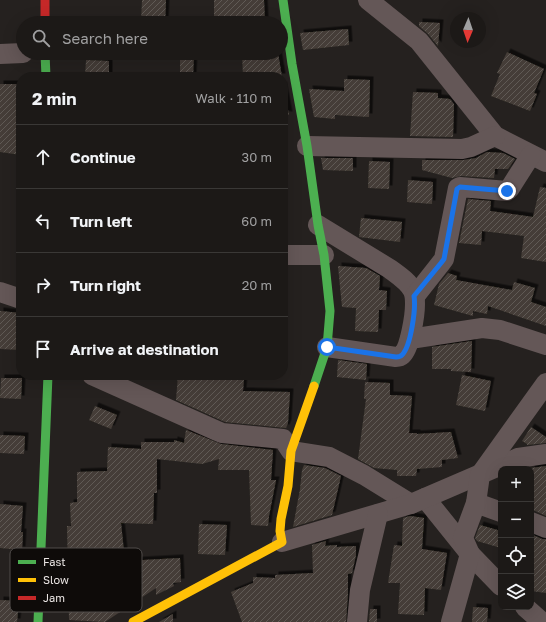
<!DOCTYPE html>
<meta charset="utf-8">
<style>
body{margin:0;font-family:"Golos Text",sans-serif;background:#292624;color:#f1f3f6}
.controls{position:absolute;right:12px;bottom:12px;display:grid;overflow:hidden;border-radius:8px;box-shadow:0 4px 16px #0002}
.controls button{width:36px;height:36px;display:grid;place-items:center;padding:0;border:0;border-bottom:1px solid #3a3836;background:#1c1917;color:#f1f3f6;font:20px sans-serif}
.compass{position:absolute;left:450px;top:12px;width:36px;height:36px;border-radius:50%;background:#1c1917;box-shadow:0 4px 16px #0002;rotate:182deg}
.stop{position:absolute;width:12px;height:12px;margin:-9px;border:3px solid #1a73e8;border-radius:50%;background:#fff}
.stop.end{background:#1a73e8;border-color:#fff;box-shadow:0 1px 4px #0008}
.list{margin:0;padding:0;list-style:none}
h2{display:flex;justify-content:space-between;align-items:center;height:52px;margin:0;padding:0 16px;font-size:17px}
h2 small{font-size:13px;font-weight:400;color:#a0a0a1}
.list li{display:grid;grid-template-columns:26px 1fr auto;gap:12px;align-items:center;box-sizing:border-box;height:64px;padding:0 16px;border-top:1px solid #3a3836}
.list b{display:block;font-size:15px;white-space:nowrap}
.list em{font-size:13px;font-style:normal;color:#a0a0a1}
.icon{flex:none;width:22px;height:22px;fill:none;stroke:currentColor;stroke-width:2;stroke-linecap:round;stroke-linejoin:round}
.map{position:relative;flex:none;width:546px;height:622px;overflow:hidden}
.search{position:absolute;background:#1c1917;box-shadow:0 4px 16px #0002;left:16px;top:16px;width:272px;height:44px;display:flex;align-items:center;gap:10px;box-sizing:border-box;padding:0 14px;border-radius:22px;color:#a0a0a1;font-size:15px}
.panel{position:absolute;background:#1c1917;box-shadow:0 4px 16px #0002;left:16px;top:72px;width:272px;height:308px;border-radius:16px}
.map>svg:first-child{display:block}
.building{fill:url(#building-hatch);filter:url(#shadow)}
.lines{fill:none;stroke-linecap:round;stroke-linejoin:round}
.street{stroke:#645757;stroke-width:20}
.fast{stroke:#4caf50;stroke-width:9}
.slow{stroke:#ffc107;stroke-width:9}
.jam{stroke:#c62828;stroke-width:9}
.route{stroke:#1a73e8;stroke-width:5}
.key{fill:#0e0b09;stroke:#504c4a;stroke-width:1}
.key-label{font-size:11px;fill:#eae5e3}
</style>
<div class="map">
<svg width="546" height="622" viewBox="0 0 546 622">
<defs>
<pattern id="building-hatch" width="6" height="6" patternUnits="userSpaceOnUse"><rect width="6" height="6" fill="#453e37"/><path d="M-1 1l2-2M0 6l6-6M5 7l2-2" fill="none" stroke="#605a54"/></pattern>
<filter id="shadow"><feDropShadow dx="3.5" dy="-3.5" stdDeviation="0" flood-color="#0009"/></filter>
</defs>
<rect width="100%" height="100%" fill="#25211f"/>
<g class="building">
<path d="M142,0H166L165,23H141Z"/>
<path d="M214,0H264L265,23H214Z"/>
<path d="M419,22L440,23L438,46L428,34L419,26Z"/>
<path d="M348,29L349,45L303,50L300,33Z"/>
<path d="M507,52L544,69L534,93L537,94L530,111L491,96L500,74L497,73Z"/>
<path d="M180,53H194L193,77H180Z"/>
<path d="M242,53H278L282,77H243Z"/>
<path d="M86,60L109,61V77H85Z"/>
<path d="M344,79L370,80L369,117L335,115V119L314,117L309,89L344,91Z"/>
<path d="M0,84H21V155L0,152Z"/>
<path d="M283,84L289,115L283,114Z"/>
<path d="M413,92L438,93V98L450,99L454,104L453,137L410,136Z"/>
<path d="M487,152L503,153L515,159L508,169H495L494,178L461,176L452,178L422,170V160H464L476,158Z"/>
<path d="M321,158H353V171L323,170Z"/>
<path d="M369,161L390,162L389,189L368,188Z"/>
<path d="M408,180L433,182L432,204L407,202Z"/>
<path d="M540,187L546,188V262L521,258L524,236L482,231L481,245L459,243L468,199L491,201L490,211L533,217Z"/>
<path d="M361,218L402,222L400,242L359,237Z"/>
<path d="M338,266L366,268L380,276L379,290L387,291L386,310H379L378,332L355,331L356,308L342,307Z"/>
<path d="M448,273L457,276L456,280L512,290L514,282L535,288L531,302L546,307V326L488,306L487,314L473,311V316L434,305L439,284Z"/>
<path d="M0,311L21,313V350L0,349Z"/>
<path d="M472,341L471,372L451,371V369H432V347Z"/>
<path d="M338,360L367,364L366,380L337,377Z"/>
<path d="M178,375H214L244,378L243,391L290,392L288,423L286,428L225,422L176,400Z"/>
<path d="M462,375L491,381L485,411L456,405Z"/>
<path d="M1,378H22L21,399L0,398Z"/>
<path d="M365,382L390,383V395L412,396L409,433H417V434L451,432L458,458L442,460V467L417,469L416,476H397V470L374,468L358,459L366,399H364Z"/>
<path d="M95,406L117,415L111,429L89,420Z"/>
<path d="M531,427L546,437V443L527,445V444L522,441Z"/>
<path d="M186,430L221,444L273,450L271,480H276L269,516L268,526L251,525L249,470H218L219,459L202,464L157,459V493H154L153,524L121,523L125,561L180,558L181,582L173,583L174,586L156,595V588L105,622L69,620L67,526H71L70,503L77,502V472L107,471L108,447L141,449V442H174V440L184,443Z"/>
<path d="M0,435L25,436L24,454L0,453Z"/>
<path d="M304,465L325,468L341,476L332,515L293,527L300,489L302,470Z"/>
<path d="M546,466V516L535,511H531V468Z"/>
<path d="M0,504L23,506L21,532H23L22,550L0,548Z"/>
<path d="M410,516L424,518L422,549L447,553L441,590L425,588L424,615L398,614L400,583H388L394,545L402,546L403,518Z"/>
<path d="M199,524L227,525L225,555L198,554Z"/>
<path d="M480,525L501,531V548L477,541L475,538Z"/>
<path d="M531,534L542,539H546V593L531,591Z"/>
<path d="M326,541L325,546L337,545V547L356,546V555L352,573L348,574V593L346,622H242L231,592L253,583V577L275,578V575L313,573L312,545Z"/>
<path d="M0,600L19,601L17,622H0Z"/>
<path d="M473,607L488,608L487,622H472Z"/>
<path d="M370,609H377V622H369Z"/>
<path d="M173,614V622H159Z"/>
</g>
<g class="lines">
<g class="street">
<path d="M368,0L419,41L495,136L546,162"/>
<path d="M0,54L23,53"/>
<path d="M307,146L462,149L471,147L495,136"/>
<path d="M318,225L390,269C398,275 409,282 413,291C415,295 415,299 415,304C415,315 410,348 402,355C400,357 399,357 396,357L327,347"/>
<path d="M283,255H324"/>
<path d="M0,292L21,299"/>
<path d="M415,296L441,263L444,259L458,188L460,187L507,191L510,188L531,155"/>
<path d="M410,339L482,328L500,330L546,345"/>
<path d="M92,375L215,430L222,433L283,439L291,451L329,457L364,475L411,504"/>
<path d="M425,498L470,554L501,586"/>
<path d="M476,503L501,512"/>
<path d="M531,522L546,528"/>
<path d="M282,542L411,504L518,458L546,454"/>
<path d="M525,607L542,622"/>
<path d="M357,622L360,590L378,514"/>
<path d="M451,622L470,554L463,538L476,503L480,475L546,383"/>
</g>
<g class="fast">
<path d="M283,0L292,64L307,146L318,225L324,255L330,311L327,347L314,386"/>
<path d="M45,53L46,77"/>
<path d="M38,622L48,375"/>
</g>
<path class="slow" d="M133,622L282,542L280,531L281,519L288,486L291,451L314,386"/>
<path class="jam" d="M45,0V23"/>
</g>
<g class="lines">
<path class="route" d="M327,347L396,357C399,357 400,357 402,355C411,346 416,308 414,296L441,263L444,259L457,189L460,187L507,191"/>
</g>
<rect x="10" y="548" width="132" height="64" rx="6" class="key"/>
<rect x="18" y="560" width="18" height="4" fill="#4caf50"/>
<rect x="18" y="578" width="18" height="4" fill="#ffc107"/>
<rect x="18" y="596" width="18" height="4" fill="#c62828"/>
<g class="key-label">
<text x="43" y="566">Fast</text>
<text x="43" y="584">Slow</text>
<text x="43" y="602">Jam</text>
</g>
</svg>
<div class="controls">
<button>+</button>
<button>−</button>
<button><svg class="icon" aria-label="locate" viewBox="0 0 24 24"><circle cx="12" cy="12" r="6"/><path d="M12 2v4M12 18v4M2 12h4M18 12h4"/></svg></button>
<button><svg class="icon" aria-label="layers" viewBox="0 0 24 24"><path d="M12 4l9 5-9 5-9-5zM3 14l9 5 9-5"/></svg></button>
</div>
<svg class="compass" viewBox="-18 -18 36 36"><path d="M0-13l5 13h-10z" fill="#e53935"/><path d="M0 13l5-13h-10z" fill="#a0a0a1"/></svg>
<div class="stop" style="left:327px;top:347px"></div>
<div class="stop end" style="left:507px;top:191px"></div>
<div class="search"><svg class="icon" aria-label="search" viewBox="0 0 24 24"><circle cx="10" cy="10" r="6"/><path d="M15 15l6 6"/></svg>Search here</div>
<section class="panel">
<h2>2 min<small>Walk · 110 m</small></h2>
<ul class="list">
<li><svg class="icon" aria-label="ahead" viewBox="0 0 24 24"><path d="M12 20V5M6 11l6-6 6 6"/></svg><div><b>Continue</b></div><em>30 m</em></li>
<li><svg class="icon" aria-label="left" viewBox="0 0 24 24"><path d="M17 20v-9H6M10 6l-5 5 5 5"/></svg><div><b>Turn left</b></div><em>60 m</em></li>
<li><svg class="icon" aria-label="right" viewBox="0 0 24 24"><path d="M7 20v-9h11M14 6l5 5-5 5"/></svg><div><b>Turn right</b></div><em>20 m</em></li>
<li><svg class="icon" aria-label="arrive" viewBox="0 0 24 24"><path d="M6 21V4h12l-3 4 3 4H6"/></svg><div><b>Arrive at destination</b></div></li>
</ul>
</section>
</div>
